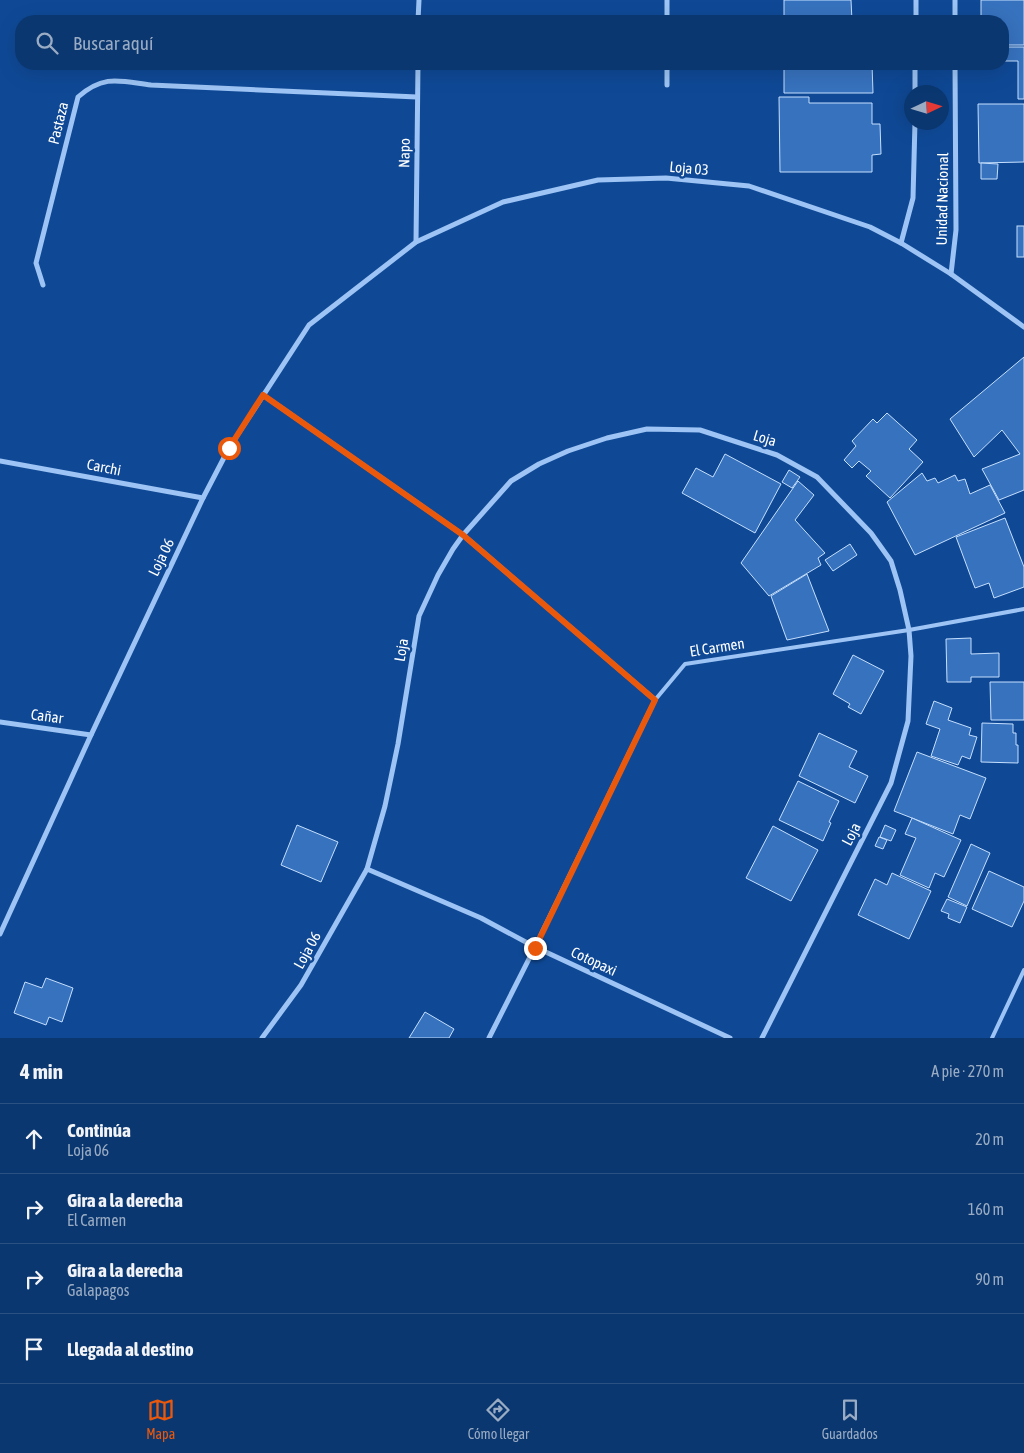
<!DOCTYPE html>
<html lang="es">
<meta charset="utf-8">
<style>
body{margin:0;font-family:"Asap Condensed",sans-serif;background:#143f75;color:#f1f3f6}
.compass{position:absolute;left:904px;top:85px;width:45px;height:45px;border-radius:50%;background:#0b3770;box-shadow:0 5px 20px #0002;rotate:86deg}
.stop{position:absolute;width:15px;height:15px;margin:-11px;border:4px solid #ea580c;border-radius:50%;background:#fff}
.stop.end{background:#ea580c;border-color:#fff;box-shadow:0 1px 5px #0008}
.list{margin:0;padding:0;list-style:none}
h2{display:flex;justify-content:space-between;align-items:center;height:65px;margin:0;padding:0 20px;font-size:21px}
h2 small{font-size:16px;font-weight:400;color:#9aacc3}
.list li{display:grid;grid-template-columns:32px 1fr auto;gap:15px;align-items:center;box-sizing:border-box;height:70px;padding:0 20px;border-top:1px solid #2b5183}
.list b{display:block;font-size:19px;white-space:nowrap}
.list p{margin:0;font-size:16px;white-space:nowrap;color:#9aacc3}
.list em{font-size:16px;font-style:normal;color:#9aacc3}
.icon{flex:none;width:28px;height:28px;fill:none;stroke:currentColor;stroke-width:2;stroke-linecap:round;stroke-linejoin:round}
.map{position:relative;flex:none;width:1024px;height:1038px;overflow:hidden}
.search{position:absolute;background:#0b3770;box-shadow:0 5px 20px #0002;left:15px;right:15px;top:15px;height:55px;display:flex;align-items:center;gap:12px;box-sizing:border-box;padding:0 18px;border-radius:20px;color:#9aacc3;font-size:19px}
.sheet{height:345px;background:#0b3770}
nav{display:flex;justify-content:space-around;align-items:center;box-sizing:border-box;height:70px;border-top:1px solid #2b5183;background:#0b3770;font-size:14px;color:#9aacc3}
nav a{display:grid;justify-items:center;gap:2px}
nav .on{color:#ea580c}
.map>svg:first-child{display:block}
.building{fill:#3772be;stroke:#c5dffe}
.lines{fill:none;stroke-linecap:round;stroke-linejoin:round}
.service{stroke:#9dc4f4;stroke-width:4}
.minor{stroke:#9dc4f4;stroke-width:5}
.route{stroke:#ea580c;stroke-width:6}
.labels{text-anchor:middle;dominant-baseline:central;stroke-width:5;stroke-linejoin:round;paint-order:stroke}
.street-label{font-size:15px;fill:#fff;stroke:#0f4996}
</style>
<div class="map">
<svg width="1024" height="1038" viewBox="0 0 1024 1038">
<rect width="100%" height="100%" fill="#0f4996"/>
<g class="building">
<path d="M784,0H851L852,21H784Z"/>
<path d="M981,0H1024V45H1003V21H981Z"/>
<path d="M1003,47H1024V99H1018V61H1003Z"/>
<path d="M784,64H872L873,93H784Z"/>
<path d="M779,97H809V103H872V124H880L881,154L872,155V172H780Z"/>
<path d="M978,104H1024V162L979,163Z"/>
<path d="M981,163L998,164L997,179H981Z"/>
<rect x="1017" y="226" width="7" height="31"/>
<path d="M1024,357V490L999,500L982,469L1020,454L1002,430L974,457L950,419Z"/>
<path d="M887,413L917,440L909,449L923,462L890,498L866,476L871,471L859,461L852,468L844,460L856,446L852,441L873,419L877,423Z"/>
<path d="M725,454L781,484L755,533L682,493L696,468L713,477Z"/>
<path d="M789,470L800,477L792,488L782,482Z"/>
<path d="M922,473L927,481L935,478L938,483L955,475L958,481L965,479L970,494L990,485L1005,513L915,555L887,502Z"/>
<path d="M798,481L814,495L795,520L825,553L818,558L821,565L769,596L741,563Z"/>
<path d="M1005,518L1024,567V587L994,598L989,583L975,588L956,537Z"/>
<path d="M850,544L857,555L833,571L825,560Z"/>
<path d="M807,574L829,631L787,640L771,596Z"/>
<path d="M971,638V654L999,653V677H971V682H947L946,639Z"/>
<path d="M853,655L884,671L861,714L848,707L850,704L833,694Z"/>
<path d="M990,682H1024V720H991Z"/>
<path d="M934,701L952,708L948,720L971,728L969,735L977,737L970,759L962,756L958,765L931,756L940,729L926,724Z"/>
<path d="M982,723L1013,724V733H1016V745H1018V763L981,762Z"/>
<path d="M819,733L857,751L849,767L868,776L855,803L799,776Z"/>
<path d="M917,752L986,778L970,819L960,815L953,834L894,811Z"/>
<path d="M798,781L839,801L829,822L831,823L823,841L779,820Z"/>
<path d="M912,818L961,840L944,877L935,873L929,888L900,875L916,838L905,834Z"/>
<path d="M297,825L338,842L321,882L281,865Z"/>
<path d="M885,825L896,830L891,841L880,837Z"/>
<path d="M773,826L818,850L791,901L746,878Z"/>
<path d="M879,837L887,840L883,849L875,846Z"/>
<path d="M971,844L990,853L967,906L948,897Z"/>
<path d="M989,871L1024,887V901L1012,927L972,909Z"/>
<path d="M892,873L931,891L909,939L858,915L875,879L887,885Z"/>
<path d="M947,899L967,907L960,923L948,918L949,914L941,911Z"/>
<path d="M46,978L73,988L62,1022L49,1017L46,1025L14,1013L25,982L42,988Z"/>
<path d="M425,1012L454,1029L449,1038H409Z"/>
</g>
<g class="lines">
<g class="service">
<path d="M655,700L685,664L909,630L1024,609"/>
<path d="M992,1038L1024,970"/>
</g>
<g class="minor">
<path d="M955,0V21"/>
<path d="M418,21L419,0"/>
<path d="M667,21V0"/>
<path d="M916,21V0"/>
<path d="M667,85V64"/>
<path d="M915,92V64"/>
<path d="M416,242L418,64"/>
<path d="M901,243L913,198L915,122"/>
<path d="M951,274L956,230L955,64"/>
<path d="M43,285L36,263L78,97C104,74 120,81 151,85L417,97"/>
<path d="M263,395L463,535L655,700L535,947L489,1038"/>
<path d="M0,461L203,498"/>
<path d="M0,722L91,735"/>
<path d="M367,869L481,918L535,947L730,1038"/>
<path d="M0,934L91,735L203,498L229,448L309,325L416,242L503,202L598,180L666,178L749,186L870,227L901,243L951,274L1024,327"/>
<path d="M262,1038L301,985L367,869L385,806L398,744L419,616L438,575L453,549L463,535L511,481L539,464L568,451L607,438L647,429L700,430L777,455L817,477L871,533L891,561L900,590L909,630L911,656L908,721L891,783L762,1038"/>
</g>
</g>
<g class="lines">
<path class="route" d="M229,448L263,395L463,535L655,700L535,948"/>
</g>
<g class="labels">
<g class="street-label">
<text transform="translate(58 123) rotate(-76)">Pastaza</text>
<text transform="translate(404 153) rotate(-89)">Napo</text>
<text transform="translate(689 168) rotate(5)">Loja 03</text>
<text transform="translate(942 199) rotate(-89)">Unidad Nacional</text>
<text transform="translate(765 438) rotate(17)">Loja</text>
<text transform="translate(104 467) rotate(11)">Carchi</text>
<text transform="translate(161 557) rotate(-64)">Loja 06</text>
<text transform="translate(717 647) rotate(-9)">El Carmen</text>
<text transform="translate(401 650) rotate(-81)">Loja</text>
<text transform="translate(47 716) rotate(8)">Cañar</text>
<text transform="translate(851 834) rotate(-63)">Loja</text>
<text transform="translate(307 950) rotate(-61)">Loja 06</text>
<text transform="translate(594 961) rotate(25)">Cotopaxi</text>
</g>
</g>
</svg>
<svg class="compass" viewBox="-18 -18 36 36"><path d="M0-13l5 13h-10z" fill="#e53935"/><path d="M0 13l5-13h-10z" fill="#9aacc3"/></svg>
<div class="stop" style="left:229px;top:448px"></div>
<div class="stop end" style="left:535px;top:948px"></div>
<div class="search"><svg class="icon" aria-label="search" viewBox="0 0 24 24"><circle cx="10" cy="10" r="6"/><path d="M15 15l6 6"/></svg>Buscar aquí</div>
</div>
<section class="sheet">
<h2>4 min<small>A pie · 270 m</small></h2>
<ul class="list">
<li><svg class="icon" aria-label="ahead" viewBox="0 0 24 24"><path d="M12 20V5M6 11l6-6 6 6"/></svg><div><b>Continúa</b><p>Loja 06</p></div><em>20 m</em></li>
<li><svg class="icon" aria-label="right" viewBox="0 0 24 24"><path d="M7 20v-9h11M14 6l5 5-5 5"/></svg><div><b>Gira a la derecha</b><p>El Carmen</p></div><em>160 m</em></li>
<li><svg class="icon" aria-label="right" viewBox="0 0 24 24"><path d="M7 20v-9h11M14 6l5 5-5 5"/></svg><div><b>Gira a la derecha</b><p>Galapagos</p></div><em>90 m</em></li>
<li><svg class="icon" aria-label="arrive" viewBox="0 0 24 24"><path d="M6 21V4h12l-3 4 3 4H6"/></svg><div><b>Llegada al destino</b></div></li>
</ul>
</section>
<nav>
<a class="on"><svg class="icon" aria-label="map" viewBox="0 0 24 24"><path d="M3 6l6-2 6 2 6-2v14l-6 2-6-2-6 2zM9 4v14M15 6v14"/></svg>Mapa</a>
<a><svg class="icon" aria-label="directions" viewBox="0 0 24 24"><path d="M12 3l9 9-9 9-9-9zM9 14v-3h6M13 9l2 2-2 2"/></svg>Cómo llegar</a>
<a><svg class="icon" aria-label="saved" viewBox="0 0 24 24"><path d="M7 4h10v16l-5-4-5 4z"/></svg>Guardados</a>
</nav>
